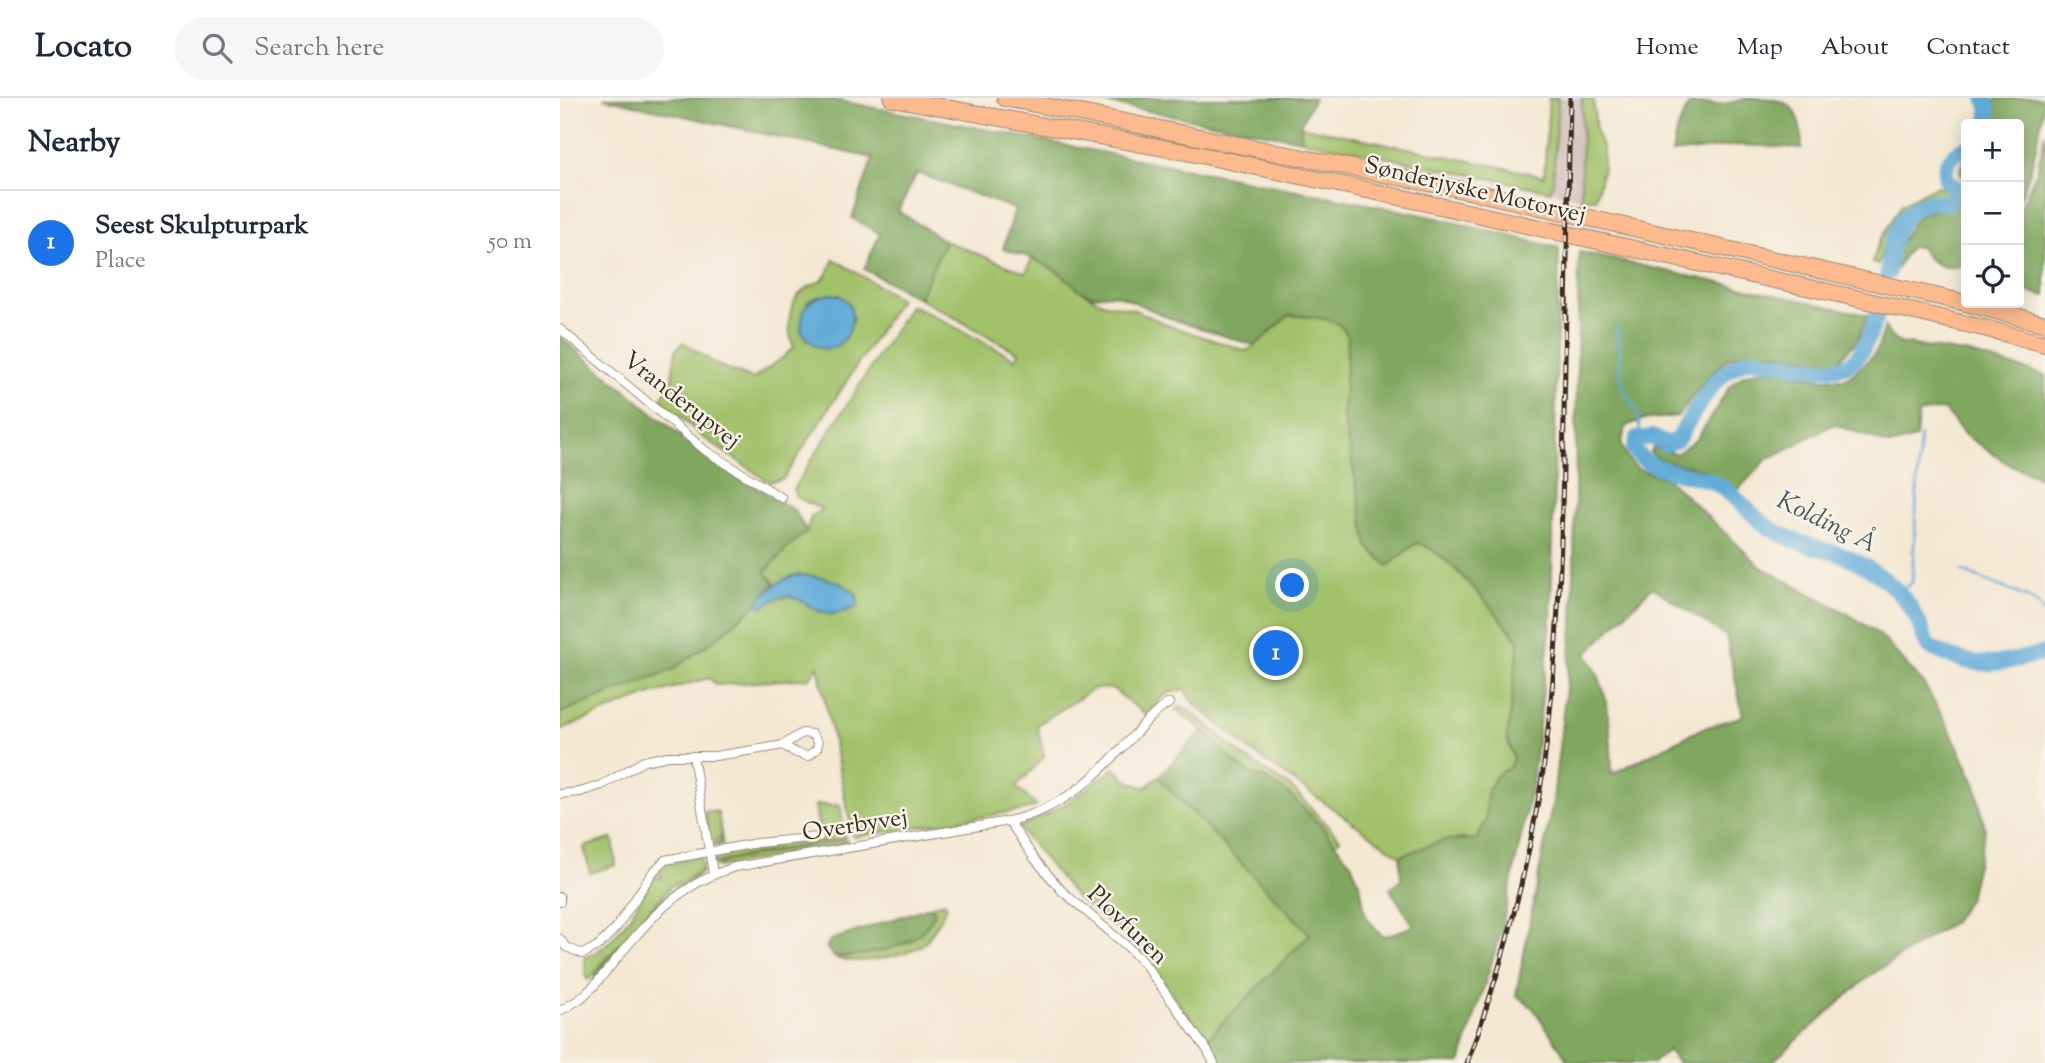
<!DOCTYPE html>
<meta charset="utf-8">
<style>
body{margin:0;font-family:"Sorts Mill Goudy",serif;background:#f6f6f7;color:#1f2937}
.controls{position:absolute;right:21px;top:21px;display:grid;overflow:hidden;border-radius:7px;box-shadow:0 4px 18px #0003}
.controls button{width:63px;height:63px;display:grid;place-items:center;padding:0;border:0;border-bottom:2px solid #e0e1e3;background:#fff;color:#1f2937;font:35px sans-serif}
.you{position:absolute;left:733px;top:488px;width:24px;height:24px;margin:-18px;border:5px solid #fff;border-radius:50%;background:#1a73e8;box-shadow:0 0 0 10px #1a73e833}
.badge{display:grid;place-items:center;width:46px;height:46px;border-radius:50%;background:#1a73e8;color:#fff;font-size:23px;font-weight:700}
.pin{position:absolute;translate:-50% -50%;border:4px solid #fff;box-shadow:0 2px 7px #0006}
.list{margin:0;padding:0;list-style:none}
h2{display:flex;justify-content:space-between;align-items:center;height:91px;margin:0;padding:0 28px;font-size:30px}
h2 small{font-size:23px;font-weight:400;color:#747a83}
.list li{display:grid;grid-template-columns:46px 1fr auto;gap:21px;align-items:center;box-sizing:border-box;height:105px;padding:0 28px;border-top:2px solid #e0e1e3}
.list b{display:block;font-size:26px;white-space:nowrap}
.list p{margin:0;font-size:23px;white-space:nowrap;color:#747a83}
.list em{font-size:23px;font-style:normal;color:#747a83}
.icon{flex:none;width:38px;height:38px;fill:none;stroke:currentColor;stroke-width:2;stroke-linecap:round;stroke-linejoin:round}
.map{position:relative;flex:none;width:1485px;height:965px;overflow:hidden}
header{display:flex;align-items:center;gap:42px;box-sizing:border-box;height:98px;padding:0 35px;background:#fff;border-bottom:2px solid #e0e1e3}
header strong{font-size:33px}
nav{display:flex;gap:38px;margin-inline-start:auto;font-size:24px}
.search{width:490px;height:63px;background:#f6f6f7;display:flex;align-items:center;gap:18px;box-sizing:border-box;padding:0 24px;border-radius:38px;color:#747a83;font-size:26px}
main{display:flex}
aside{flex:1;background:#fff}
.map>svg:first-child{display:block}
.industrial{fill:#d2bfbf}
.green{fill:#a1c16a;stroke:#6e7644;stroke-width:2;fill-rule:evenodd}
.forest{fill:#80a75e;stroke:#5e683e;stroke-width:2;fill-rule:evenodd}
.water{fill:#61aad8;stroke:#4e6a7b;stroke-width:2}
.lines{fill:none;stroke-linecap:round;stroke-linejoin:round}
.stream{stroke:#61aad8;stroke-width:2.5}
.river{stroke:#61aad8;stroke-width:16}
.minor-casing{stroke:#988978;stroke-width:10}
.motorway-casing{stroke:#988978;stroke-width:18}
.minor{stroke:#fff;stroke-width:8}
.motorway{stroke:#fcba8e;stroke-width:16}
.rail-casing{stroke:#3b2a1e;stroke-width:5}
.rail{stroke:#f7f3e8;stroke-width:2.5;stroke-dasharray:8;stroke-linecap:butt}
.labels{text-anchor:middle;dominant-baseline:central;stroke-width:5;stroke-linejoin:round;paint-order:stroke}
.street-label{font-size:24px;fill:#3b2a1e;stroke:#f7f3e8}
.water-label{font-size:26px;font-style:italic;fill:#48575f;stroke:#f7f3e8}
</style>
<header>
<strong>Locato</strong>
<div class="search"><svg class="icon" aria-label="search" viewBox="0 0 24 24"><circle cx="10" cy="10" r="6"/><path d="M15 15l6 6"/></svg>Search here</div>
<nav><a>Home</a><a>Map</a><a>About</a><a>Contact</a></nav>
</header>
<main>
<aside>
<h2>Nearby<small></small></h2>
<ul class="list">
<li><span class="badge">1</span><div><b>Seest Skulpturpark</b><p>Place</p></div><em>50 m</em></li>
</ul>
</aside>
<div class="map">
<svg width="1485" height="965" viewBox="0 0 1485 965">
<rect width="100%" height="100%" fill="#f7f3e8"/>
<filter id="ink" filterUnits="userSpaceOnUse"><feTurbulence type="fractalNoise" baseFrequency=".0143" numOctaves="2"/><feDisplacementMap in="SourceGraphic" scale="14" xChannelSelector="R" yChannelSelector="G"/><feConvolveMatrix kernelMatrix="1 2 1 2 8 2 1 2 1" color-interpolation-filters="sRGB"/></filter>
<filter id="wash" filterUnits="userSpaceOnUse"><feTurbulence type="fractalNoise" baseFrequency=".00686" numOctaves="4" result="noise"/><feDisplacementMap in="SourceGraphic" scale="28" xChannelSelector="R" yChannelSelector="G"/><feGaussianBlur stdDeviation="1.57" result="paint"/><feColorMatrix in="noise" values="0 0 0 0 0 0 0 0 0 0 0 0 0 0 0 0 0 1.4 0 .05"/><feComposite in="paint" operator="in"/></filter>
<g filter="url(#wash)">
<rect width="100%" height="100%" fill="#f4e8d3"/>
<path class="industrial" d="M998,0H1022L1021,101L990,93L993,84Z"/>
<g class="green">
<path d="M989,0H998L993,84L990,93L742,42L740,28L984,78Z"/>
<path d="M1022,0H1033L1036,33L1043,51V69L1036,101H1021Z"/>
<path d="M1376,88L1387,91L1388,95L1386,98C1377,100 1366,100 1358,103C1335,113 1325,146 1318,167L1312,165L1319,144L1342,106Z"/>
<path d="M385,143L466,175L472,160L500,175L521,193L542,205L573,211L610,228L686,253L697,246L729,217C748,220 782,216 788,239L783,318L828,468L856,445C882,447 939,521 959,542L953,660L950,669L936,678L928,694L926,721L917,741L884,742L840,758L691,653L634,605L625,592L607,595L586,617L553,591L535,590L477,627L484,659L456,689L477,708L464,712L293,739L258,568L250,580L157,587L149,580L85,598L0,632V615L112,572L159,538L196,507L215,485L205,474L230,447L246,434L251,419L262,411L236,399L233,391L350,208L356,209L456,261L459,255L359,200Z"/>
<path d="M274,161L340,201L223,381L209,384L141,338L101,300L111,286L116,252L123,244L159,268L193,281L221,261L234,249C226,232 227,205 244,192C249,188 258,186 263,181C268,176 271,167 274,161ZM271,196L280,197L293,221L247,242V204L254,200Z"/>
<path d="M622,608L642,622L684,659L731,689L780,741L775,746L761,727L708,682L691,676L676,666L643,632L616,611Z"/>
<path d="M554,670L566,682L585,690L598,679L750,836L646,942L600,879L563,836L516,799L458,729C496,715 522,695 554,670Z"/>
<path d="M255,707H280L285,740L174,760L154,766L152,757L155,755L260,741Z"/>
<path d="M145,713L158,714L163,747H160V739L156,741L158,748L150,747Z"/>
<path d="M53,740L56,767L30,775L24,749Z"/>
<path d="M286,742L288,745L160,769L156,768L170,762Z"/>
<path d="M140,758L142,772L110,789L101,799L28,882L26,880L25,859C53,852 81,802 94,777L100,781L102,777L96,775L106,766Z"/>
<path d="M144,773L103,803L32,886L35,878C67,839 98,795 144,773Z"/>
<path d="M384,804L387,807C381,819 374,835 364,845C351,858 289,869 274,859L293,858L350,844L375,813L369,809Z"/>
</g>
<g class="forest">
<path d="M43,0H265L868,118L999,150L991,523L972,686L941,834L900,965H658L646,942L750,836L598,679L643,632L676,666L691,676L708,682L730,697L759,726L791,765L800,787L806,819L823,839L854,828L830,791L841,781L840,758L884,742L917,741L926,721L927,694L936,678L950,669L953,660L947,640L959,542C939,520 883,447 856,445L828,468L808,449L783,318L788,239C781,217 749,220 729,217L697,246H690L614,222L561,198L551,196L533,198L521,193L500,175L472,160L443,151L455,111L357,75L338,113L385,143L359,200L304,171L320,136L292,120L313,60Z"/>
<path d="M519,0H754L740,28L742,42Z"/>
<path d="M1189,0C1232,0 1240,8 1242,50L1179,47L1112,55C1114,37 1120,21 1130,6H1164Z"/>
<path d="M1438,0H1485C1479,35 1474,70 1459,102V26H1433L1436,9L1433,4Z"/>
<path d="M1485,35V198L1459,191V114L1477,74Z"/>
<path d="M1406,59V166C1386,174 1370,167 1360,149H1350L1336,171C1333,158 1337,150 1344,139C1349,131 1353,121 1362,116C1376,109 1392,115 1404,103L1406,92L1400,72Z"/>
<path d="M1019,154L1308,217L1297,243L1276,265C1251,262 1196,249 1173,258C1156,265 1130,303 1118,318L1081,322L1066,328L1061,346L1068,361L1078,371L1108,381L1201,469L1288,516L1320,537L1363,585L1386,624L1416,687L1425,732L1409,800L1393,824L1308,879L1211,965H1118L1108,952L1093,965H1010L973,910L956,897L993,702L1013,530ZM1092,489L1166,538L1183,618L1141,631L1052,676C1050,634 1052,592 1026,556Z"/>
<path d="M1325,229L1330,238L1340,245L1410,256L1485,277V382L1447,365L1405,337L1384,311L1358,315L1356,340L1330,347L1274,326L1206,362L1177,393C1166,385 1155,377 1143,372C1124,365 1105,368 1090,354L1094,349L1116,356L1137,341L1170,288L1184,277L1201,272H1218L1261,281H1287L1309,262L1317,252Z"/>
<path d="M0,239L147,359L234,412L247,434L230,447L205,474L215,485L196,507L159,538L112,572L0,615V500L3,495L0,491Z"/>
<path d="M369,809L375,813C364,850 308,858 274,859L266,849L271,842Z"/>
</g>
<g class="water">
<path d="M271,196C316,199 280,287 241,233C243,208 244,201 271,196Z"/>
<path d="M235,477C256,477 281,481 297,497L298,507L296,510C288,512 277,517 269,516C245,513 235,483 203,509L198,506C204,493 221,482 235,477Z"/>
</g>
<g class="lines">
<g class="stream">
<path d="M1056,229L1060,251V276L1066,296L1077,313L1081,340"/>
<path d="M1402,473L1469,500L1478,507L1485,516"/>
<path d="M1338,494L1352,485L1360,338"/>
</g>
<g class="river">
<path d="M1425,0L1429,13L1428,26"/>
<path d="M1328,175C1329,151 1335,123 1356,109C1365,103 1380,104 1390,104L1397,97L1395,89L1386,82C1382,64 1392,57 1406,49"/>
<path d="M1318,215C1312,231 1305,253 1292,264C1275,279 1216,264 1194,261C1157,266 1135,314 1117,342L1106,346L1092,339L1077,341L1074,351C1088,375 1127,374 1151,383C1176,394 1190,419 1213,432C1234,444 1256,449 1279,456C1308,466 1342,490 1356,519C1361,528 1363,539 1368,548C1416,573 1435,567 1485,555"/>
</g>
</g>
</g>
<g filter="url(#ink)">
<g class="lines">
<defs>
<g id="minor">
<path d="M0,231L146,353L222,400"/>
<path d="M133,658L153,775"/>
<path d="M0,696L20,694L42,687L84,663L108,658H155L207,650L223,647L242,635L252,636L258,645L257,651L248,658L236,655L223,647"/>
<path d="M449,723L474,760L502,793L569,850L586,868L647,952L654,965"/>
<path d="M0,799V804"/>
<path d="M0,841L6,849L23,856L39,847L56,830L93,774L105,762L197,745L259,739"/>
<path d="M0,913L20,901L33,889C78,837 106,790 175,769L449,723C498,712 528,686 562,650C577,634 590,617 609,605"/>
</g>
<g id="motorway">
<path d="M332,0L636,56L821,95L1287,198L1432,232L1485,246"/>
<path d="M445,0L918,95L1406,205"/>
<path d="M1406,205L1485,226"/>
</g>
</defs>
<use href="#minor" class="minor-casing"/>
<use href="#motorway" class="motorway-casing"/>
<use href="#minor" class="minor"/>
<use href="#motorway" class="motorway"/>
<defs>
<path id="rail" d="M907,965C942,871 968,772 983,673C999,555 1002,437 1004,318C1005,212 1007,106 1010,0"/>
</defs>
<use href="#rail" class="rail-casing"/>
<use href="#rail" class="rail"/>
</g>
</g>
<g class="labels">
<g class="street-label">
<text transform="translate(915 93) rotate(13)">Sønderjyske Motorvej</text>
<text transform="translate(121 303) rotate(38)">Vranderupvej</text>
<text transform="translate(295 728) rotate(-9)">Overbyvej</text>
<text transform="translate(567 828) rotate(44)">Plovfuren</text>
</g>
<g class="water-label">
<text transform="translate(1266 425) rotate(26)">Kolding Å</text>
</g>
</g>
</svg>
<div class="controls">
<button>+</button>
<button>−</button>
<button><svg class="icon" aria-label="locate" viewBox="0 0 24 24"><circle cx="12" cy="12" r="6"/><path d="M12 2v4M12 18v4M2 12h4M18 12h4"/></svg></button>
</div>
<div class="you"></div>
<div class="pin badge" style="left:716px;top:555px">1</div>
</div>
</main>
